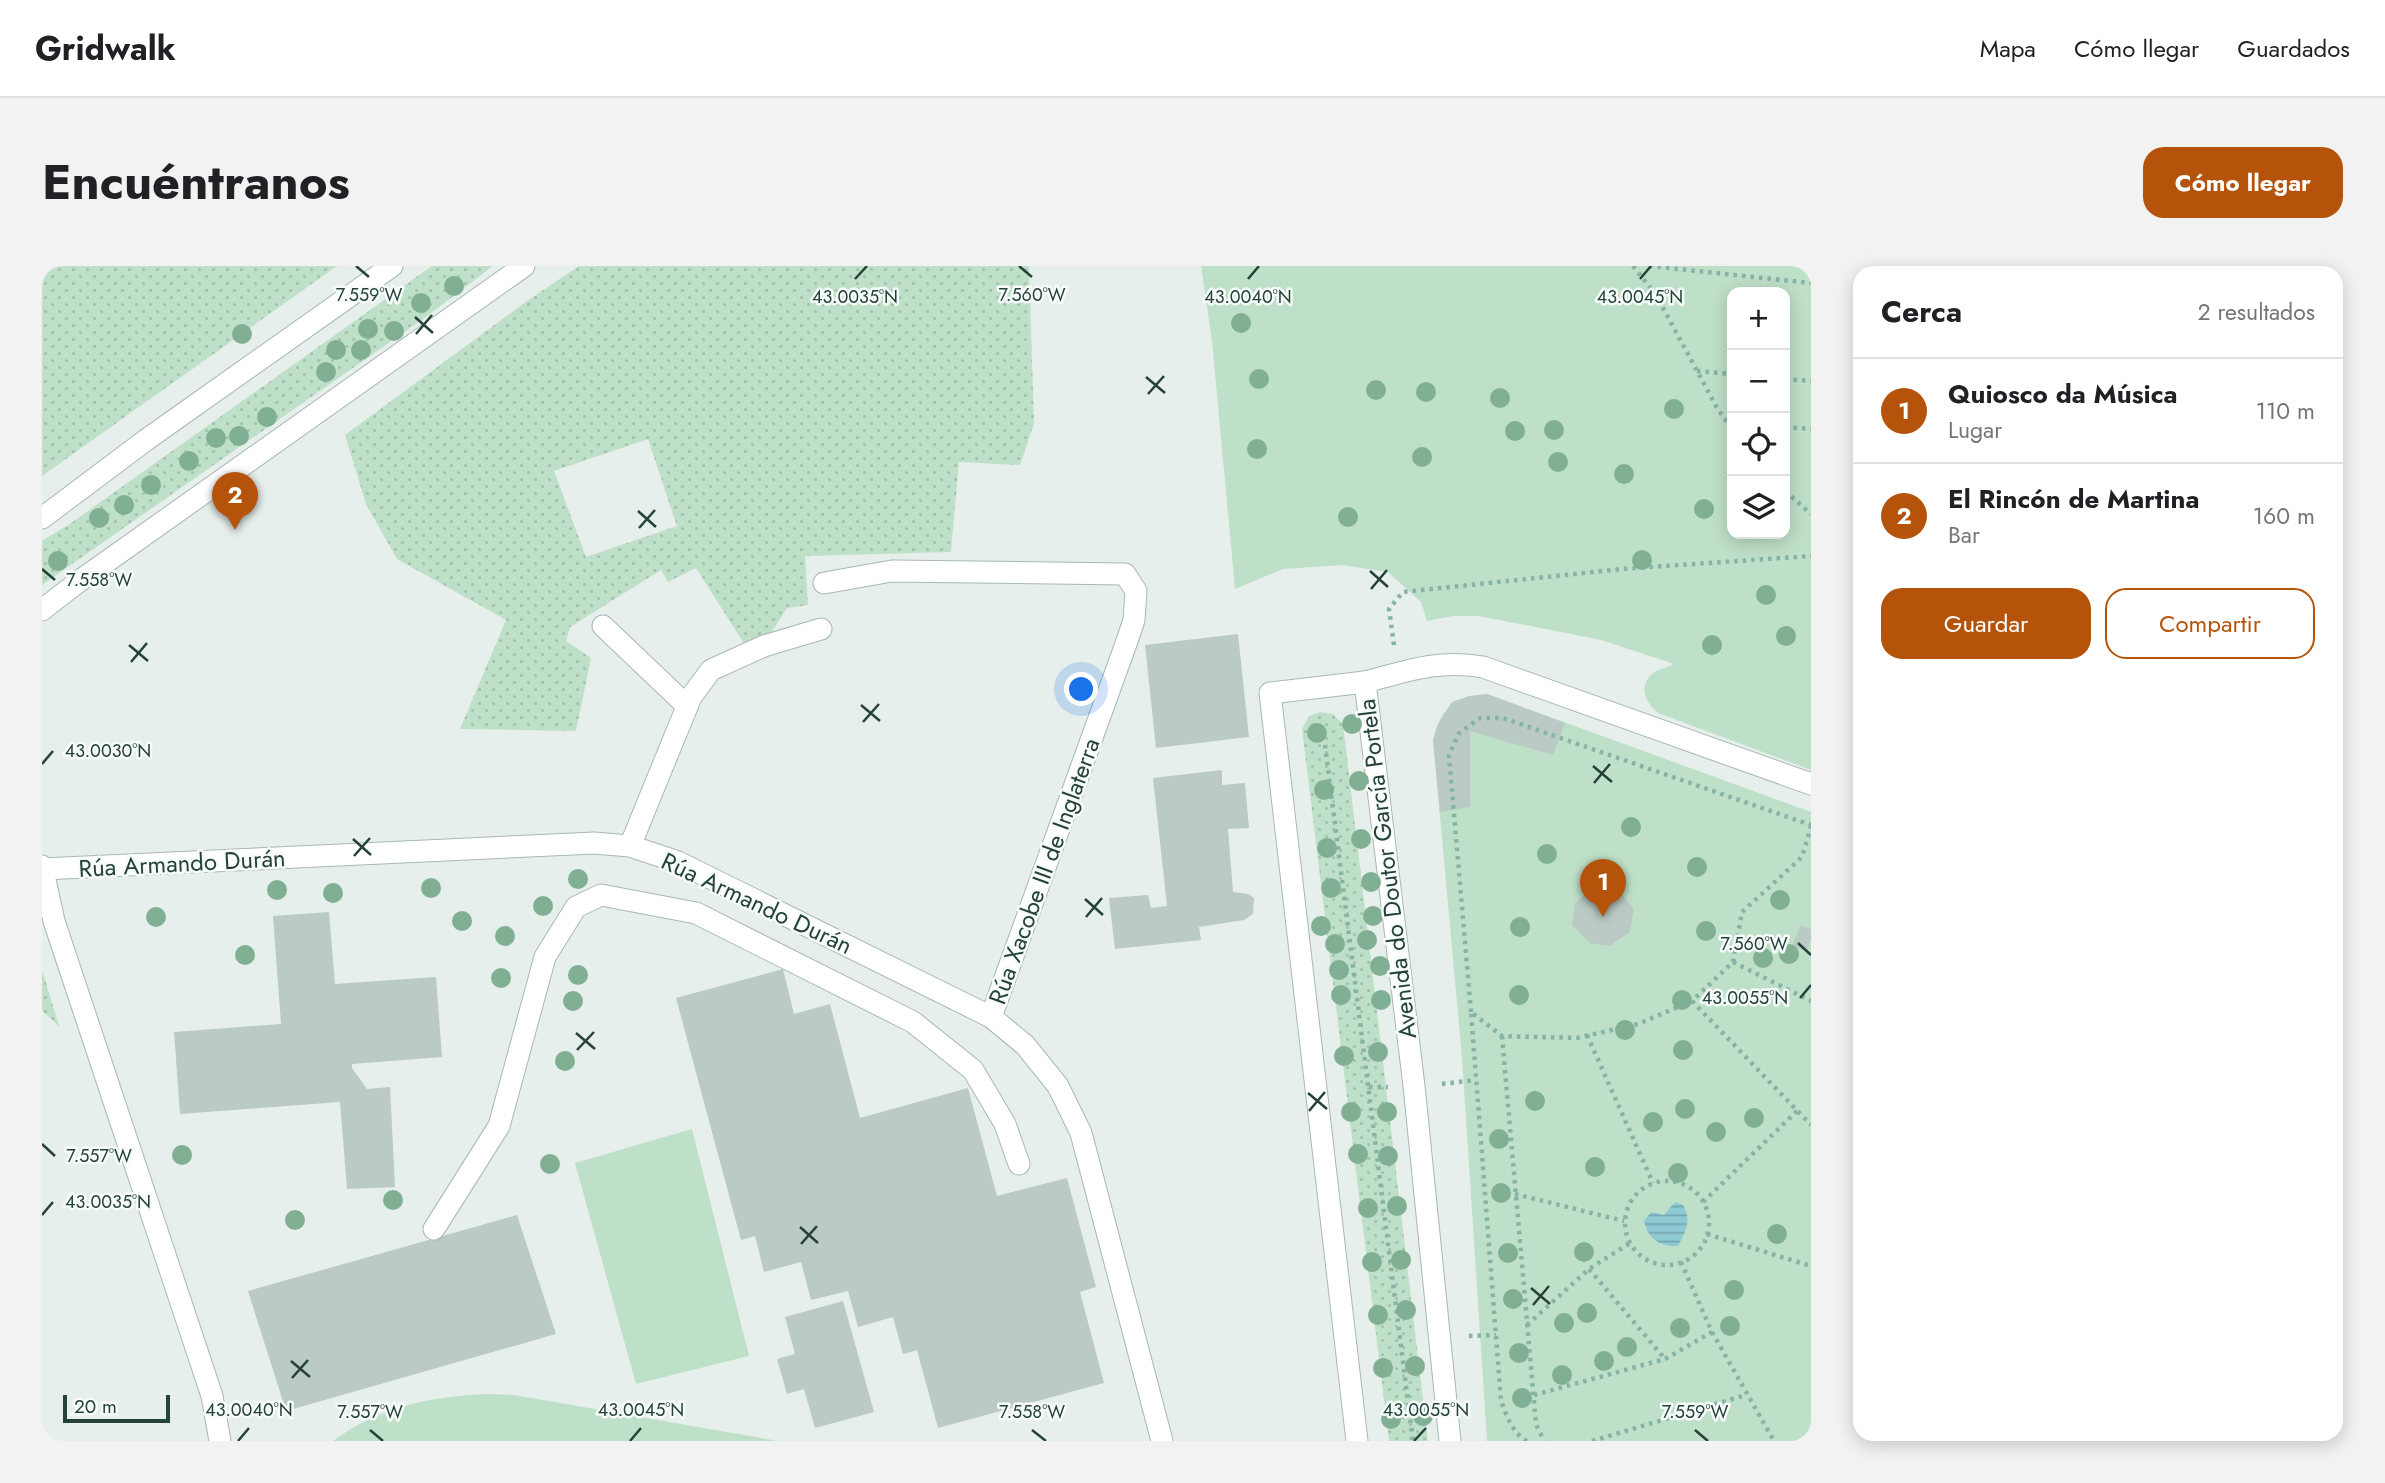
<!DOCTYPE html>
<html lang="es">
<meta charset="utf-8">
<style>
body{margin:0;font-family:Jost,sans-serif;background:#f2f2f2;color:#202124}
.controls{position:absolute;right:21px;top:21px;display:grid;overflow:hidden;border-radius:14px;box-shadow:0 4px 18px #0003}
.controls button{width:63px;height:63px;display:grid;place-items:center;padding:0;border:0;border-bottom:2px solid #e0e0e0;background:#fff;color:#202124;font:35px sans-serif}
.scale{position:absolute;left:21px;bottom:18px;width:107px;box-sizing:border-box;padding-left:7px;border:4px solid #24423a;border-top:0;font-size:19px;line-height:24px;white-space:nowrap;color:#24423a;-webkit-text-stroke:5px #f7fbf9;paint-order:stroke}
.you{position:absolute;left:1040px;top:424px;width:24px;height:24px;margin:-18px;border:5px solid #fff;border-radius:50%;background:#1a73e8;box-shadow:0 0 0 10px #1a73e833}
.badge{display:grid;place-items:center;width:46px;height:46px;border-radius:50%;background:#b45309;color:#fff;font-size:23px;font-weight:700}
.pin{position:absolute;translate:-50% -58px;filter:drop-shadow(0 2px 4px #0008)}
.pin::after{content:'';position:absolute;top:37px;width:24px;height:21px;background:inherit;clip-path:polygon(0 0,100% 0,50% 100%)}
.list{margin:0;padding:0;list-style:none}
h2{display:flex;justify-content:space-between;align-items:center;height:91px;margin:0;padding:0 28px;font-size:30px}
h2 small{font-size:23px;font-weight:400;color:#757577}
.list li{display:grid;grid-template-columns:46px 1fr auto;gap:21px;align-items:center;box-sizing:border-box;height:105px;padding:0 28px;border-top:2px solid #e0e0e0}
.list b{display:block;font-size:26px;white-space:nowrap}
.list p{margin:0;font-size:23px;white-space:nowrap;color:#757577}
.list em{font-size:23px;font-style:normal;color:#757577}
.actions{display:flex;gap:14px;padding:21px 28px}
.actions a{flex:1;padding:16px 0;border:2px solid #b45309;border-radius:21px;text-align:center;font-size:24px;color:#b45309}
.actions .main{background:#b45309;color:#fff}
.icon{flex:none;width:38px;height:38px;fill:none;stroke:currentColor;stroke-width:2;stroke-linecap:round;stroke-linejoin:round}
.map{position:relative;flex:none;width:1769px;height:1175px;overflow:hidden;border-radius:21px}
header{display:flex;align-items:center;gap:42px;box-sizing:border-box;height:98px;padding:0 35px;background:#fff;border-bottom:2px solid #e0e0e0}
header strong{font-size:33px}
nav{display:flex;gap:38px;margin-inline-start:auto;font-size:24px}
.intro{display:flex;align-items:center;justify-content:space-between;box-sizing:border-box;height:168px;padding:0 42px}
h1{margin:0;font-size:49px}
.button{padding:18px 32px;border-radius:21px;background:#b45309;color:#fff;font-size:24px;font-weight:700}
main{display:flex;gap:42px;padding:0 42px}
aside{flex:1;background:#fff;border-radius:21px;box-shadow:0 4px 18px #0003}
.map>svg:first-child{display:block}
.grass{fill:url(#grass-dots);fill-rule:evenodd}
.park{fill:#bfe0c8;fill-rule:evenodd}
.water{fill:url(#water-rules)}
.building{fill:#bbcac4}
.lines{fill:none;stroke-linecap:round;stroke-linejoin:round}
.minor-casing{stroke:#a8b8b2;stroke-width:23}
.path{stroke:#86b3a5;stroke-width:4.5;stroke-dasharray:3.5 5;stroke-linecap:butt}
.minor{stroke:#fff;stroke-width:21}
.tree{fill:#80af93}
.ticks{fill:none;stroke:#24423a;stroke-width:2.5}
.labels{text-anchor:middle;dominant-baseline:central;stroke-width:5;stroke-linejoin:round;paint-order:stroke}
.street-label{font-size:24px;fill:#24423a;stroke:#f7fbf9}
.ticks-label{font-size:18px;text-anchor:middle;fill:#24423a;stroke:#f7fbf9;stroke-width:5;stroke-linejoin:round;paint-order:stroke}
</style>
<header>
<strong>Gridwalk</strong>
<nav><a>Mapa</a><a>Cómo llegar</a><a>Guardados</a></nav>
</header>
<div class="intro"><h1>Encuéntranos</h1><a class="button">Cómo llegar</a></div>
<main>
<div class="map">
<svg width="1769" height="1175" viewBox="0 0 1769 1175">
<defs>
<pattern id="grass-dots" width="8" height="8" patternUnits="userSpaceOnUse" patternTransform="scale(1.75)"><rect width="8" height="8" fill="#bfe0c8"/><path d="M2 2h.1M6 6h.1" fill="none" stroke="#a4c1ad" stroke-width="1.8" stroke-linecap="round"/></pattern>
<pattern id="water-rules" width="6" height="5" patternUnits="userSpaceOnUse" patternTransform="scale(1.75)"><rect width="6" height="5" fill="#8ec9d4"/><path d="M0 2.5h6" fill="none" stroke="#74a5ad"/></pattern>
</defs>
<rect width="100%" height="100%" fill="#e6efeb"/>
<g class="grass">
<path d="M0,0H295L0,210Z"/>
<path d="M390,0H451L381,53L0,319V275L29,257Z"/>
<path d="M537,0H987L992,158L978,199L917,196L909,286L763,290L766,339L745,342L729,367L703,379L654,302L626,316L619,304L528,361L524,375L549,392L534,465L418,463L464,354L355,293L324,238L303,169L485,35ZM606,173L635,260L544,291L512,205Z"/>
<path d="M1278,446L1291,448L1301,458L1386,1175H1347L1260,463L1267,450Z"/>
<path d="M0,704L17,760L0,745Z"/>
</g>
<g class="park">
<path d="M1159,0H1769V504L1616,447C1603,436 1596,420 1611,407C1617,403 1627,401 1632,398L1559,374L1437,350H1411L1385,355L1379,336L1346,306L1300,299L1241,303L1193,323L1170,75ZM1690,26H1743V268H1690Z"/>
<path d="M1445,428L1769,546V1175H1445L1420,792L1391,474C1400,440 1411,432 1445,428Z"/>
<path d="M650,863L707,1090L594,1118L533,897Z"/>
<path d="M445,1128L472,1129L736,1175H291C336,1141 390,1130 445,1128Z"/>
</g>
<path class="water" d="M1633,936L1641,939C1650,954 1644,965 1636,980C1617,981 1606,972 1602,955L1609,946L1622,949Z"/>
<g class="building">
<path d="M1196,368L1207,471L1114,482L1103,379Z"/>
<path d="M1445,428L1523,457L1511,489L1428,465V541L1398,546L1391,474L1396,458L1410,436L1427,430Z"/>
<path d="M1180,504V519L1203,517L1207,562L1186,563L1191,626L1206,628L1212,632L1211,648L1202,654L1157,661L1159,674L1073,683L1067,632L1106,629L1109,642L1125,640L1111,512Z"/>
<path d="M1551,621L1576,624L1592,643L1588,666L1568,680L1548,677L1530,659L1533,637Z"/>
<path d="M287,646L293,718L394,711L400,791L310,798V802L325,823L348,821L353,921L305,923L298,836L138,848L132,766L239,758L231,650Z"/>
<path d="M1759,659L1769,663V673L1764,685L1750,680Z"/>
<path d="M741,703L752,748L788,738L818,852L926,822L955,930L1025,912L1054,1021L1038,1026L1062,1117L896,1162L875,1084L861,1088L851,1051L816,1061L806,1025L769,1034L759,996L722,1006L713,970L699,974L634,732Z"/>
<path d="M475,949L514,1068L244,1145L206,1025Z"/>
<path d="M801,1035L832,1146L773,1162L762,1123L745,1128L735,1093L753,1088L743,1051Z"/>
</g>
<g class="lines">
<defs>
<g id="minor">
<path d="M0,252L104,174L350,0"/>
<path d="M782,317L850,305L1083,308L1094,325L1092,354L1085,375L949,751"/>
<path d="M0,344L36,316L482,0"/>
<path d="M561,360L645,440"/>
<path d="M1323,416C1365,405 1397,393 1441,401L1769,518"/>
<path d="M588,580L649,431L669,404L722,380L779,363"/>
<path d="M0,600L12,655L170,1130L178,1175"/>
<path d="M0,603L552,577L588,580L636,596L949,751L983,779L1016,820L1039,867L1120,1175"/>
<path d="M392,963L457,860L503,691L534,641L559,629L654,647L871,756L931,804L963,858L977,898"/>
<path d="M1315,1175L1228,427L1323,416L1372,820L1408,1175"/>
</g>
</defs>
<use href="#minor" class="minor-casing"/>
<g class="path">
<path d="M1591,0L1614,29L1675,142L1690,163"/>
<path d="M1607,0L1769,17"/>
<path d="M1655,105L1690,108"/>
<path d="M1743,113L1769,115"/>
<path d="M1743,161L1769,163"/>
<path d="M1743,225L1769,248"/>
<path d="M1352,379L1347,343L1361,326L1580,303L1769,290"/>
<path d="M1283,479L1371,1175"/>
<path d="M1691,696L1769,735"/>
<path d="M1650,735L1769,859"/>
<path d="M1429,746L1407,490L1416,468L1438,452H1461L1769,559"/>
<path d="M1545,769L1611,917"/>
<path d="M1460,770L1494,1158L1502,1175"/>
<path d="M1400,818L1434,814"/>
<path d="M1327,821H1346"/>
<circle cx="1625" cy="957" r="42"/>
<path d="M1473,928L1582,955"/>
<path d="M1661,936L1755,845"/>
<path d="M1665,968L1769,1000"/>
<path d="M1639,996L1670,1066L1732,1175"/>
<path d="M1547,1003L1623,1093"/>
<path d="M1485,1059L1547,1003L1588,977"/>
<path d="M1427,1070L1454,1069"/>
<path d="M1492,1129L1623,1093L1670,1066"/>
<path d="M1485,1175C1470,1167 1465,1150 1459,1135L1429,746L1460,770L1535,772L1596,758L1650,735L1691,696L1700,646L1760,591L1769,561"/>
<path d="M1550,1175L1704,1129"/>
<path d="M1766,1175L1769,1172"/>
</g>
<use href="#minor" class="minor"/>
</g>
<g class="tree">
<circle cx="412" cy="20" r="10"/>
<circle cx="379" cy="37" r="10"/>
<circle cx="1199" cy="57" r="10"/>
<circle cx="326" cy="63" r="10"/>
<circle cx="352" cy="65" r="10"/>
<circle cx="200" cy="68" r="10"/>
<circle cx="294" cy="84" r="10"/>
<circle cx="319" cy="84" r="10"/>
<circle cx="284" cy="106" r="10"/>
<circle cx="1217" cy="113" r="10"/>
<circle cx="1334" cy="124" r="10"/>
<circle cx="1384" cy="126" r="10"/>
<circle cx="1458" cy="132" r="10"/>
<circle cx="1632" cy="143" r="10"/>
<circle cx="225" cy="151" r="10"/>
<circle cx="1512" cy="164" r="10"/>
<circle cx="1473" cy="165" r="10"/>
<circle cx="197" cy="170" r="10"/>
<circle cx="174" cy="172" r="10"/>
<circle cx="1215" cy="183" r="10"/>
<circle cx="1380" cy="191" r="10"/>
<circle cx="147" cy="195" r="10"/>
<circle cx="1516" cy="196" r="10"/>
<circle cx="1582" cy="208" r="10"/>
<circle cx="109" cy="219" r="10"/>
<circle cx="82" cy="239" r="10"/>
<circle cx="1662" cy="243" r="10"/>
<circle cx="1306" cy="251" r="10"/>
<circle cx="57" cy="252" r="10"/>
<circle cx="1600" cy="294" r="10"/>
<circle cx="16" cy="295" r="10"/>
<circle cx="1724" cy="329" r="10"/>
<circle cx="1744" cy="370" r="10"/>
<circle cx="1670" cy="379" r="10"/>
<circle cx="1310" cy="458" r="10"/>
<circle cx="1275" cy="467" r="10"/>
<circle cx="1317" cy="515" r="10"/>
<circle cx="1282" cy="524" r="10"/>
<circle cx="1589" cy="561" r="10"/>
<circle cx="1319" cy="573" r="10"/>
<circle cx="1285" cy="582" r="10"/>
<circle cx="1505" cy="588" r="10"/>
<circle cx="1655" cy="601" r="10"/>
<circle cx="536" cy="613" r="10"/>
<circle cx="1329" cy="616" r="10"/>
<circle cx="389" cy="622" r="10"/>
<circle cx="1289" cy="622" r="10"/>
<circle cx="235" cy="624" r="10"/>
<circle cx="291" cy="627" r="10"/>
<circle cx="1738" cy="634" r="10"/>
<circle cx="501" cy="640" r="10"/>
<circle cx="1331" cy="650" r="10"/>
<circle cx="114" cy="651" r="10"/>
<circle cx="420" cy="655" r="10"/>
<circle cx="1279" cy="660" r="10"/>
<circle cx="1478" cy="661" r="10"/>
<circle cx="1664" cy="665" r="10"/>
<circle cx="463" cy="670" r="10"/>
<circle cx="1325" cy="674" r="10"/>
<circle cx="1293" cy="678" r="10"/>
<circle cx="1747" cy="688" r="10"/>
<circle cx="203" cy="689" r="10"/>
<circle cx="1721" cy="692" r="10"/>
<circle cx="1338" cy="700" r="10"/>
<circle cx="1297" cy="704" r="10"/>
<circle cx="536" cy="709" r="10"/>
<circle cx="459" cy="712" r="10"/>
<circle cx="1299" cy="729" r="10"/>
<circle cx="1477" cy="729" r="10"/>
<circle cx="1339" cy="734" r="10"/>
<circle cx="1640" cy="734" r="10"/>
<circle cx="531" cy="735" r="10"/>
<circle cx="1583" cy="764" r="10"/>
<circle cx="1641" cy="784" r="10"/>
<circle cx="1336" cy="786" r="10"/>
<circle cx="1302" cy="790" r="10"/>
<circle cx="523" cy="795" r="10"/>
<circle cx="1493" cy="835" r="10"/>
<circle cx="1643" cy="843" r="10"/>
<circle cx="1309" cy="846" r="10"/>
<circle cx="1345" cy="846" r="10"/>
<circle cx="1712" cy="852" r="10"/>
<circle cx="1611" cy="856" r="10"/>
<circle cx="1674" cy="866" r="10"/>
<circle cx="1457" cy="873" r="10"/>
<circle cx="1316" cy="888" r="10"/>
<circle cx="140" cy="889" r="10"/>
<circle cx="1346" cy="890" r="10"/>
<circle cx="508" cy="898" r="10"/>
<circle cx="1553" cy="901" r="10"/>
<circle cx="1636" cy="907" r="10"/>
<circle cx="1459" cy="927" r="10"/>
<circle cx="351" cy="934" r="10"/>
<circle cx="1355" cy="940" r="10"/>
<circle cx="1326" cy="942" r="10"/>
<circle cx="253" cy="954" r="10"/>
<circle cx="1735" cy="968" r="10"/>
<circle cx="1542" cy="986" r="10"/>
<circle cx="1466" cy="987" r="10"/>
<circle cx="1359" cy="994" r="10"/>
<circle cx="1330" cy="996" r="10"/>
<circle cx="1692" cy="1024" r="10"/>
<circle cx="1471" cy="1033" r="10"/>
<circle cx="1364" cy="1044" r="10"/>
<circle cx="1545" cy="1047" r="10"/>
<circle cx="1336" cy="1049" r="10"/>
<circle cx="1522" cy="1057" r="10"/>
<circle cx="1688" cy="1060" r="10"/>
<circle cx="1638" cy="1062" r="10"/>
<circle cx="1585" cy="1081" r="10"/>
<circle cx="1477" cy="1087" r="10"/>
<circle cx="1562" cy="1095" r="10"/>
<circle cx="1373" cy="1100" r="10"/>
<circle cx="1341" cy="1102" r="10"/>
<circle cx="1520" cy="1109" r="10"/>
<circle cx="1480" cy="1132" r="10"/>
<circle cx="1381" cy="1150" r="10"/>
<circle cx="1349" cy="1153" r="10"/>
</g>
<path class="ticks" d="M314,0L327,11M977,0L990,11M813,13L825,0M1206,13L1217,0M1598,13L1609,0M373,51L391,67M374,68L390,49M1104,111L1123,127M1106,128L1122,110M596,245L614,261M597,262L613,244M0,303L13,314M1328,305L1346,321M1329,323L1345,304M87,379L106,395M89,396L105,377M819,439L838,455M821,456L837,438M0,498L11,485M1551,500L1570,516M1552,517L1568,498M311,573L329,589M312,590L328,572M1043,633L1061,649M1044,651L1060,632M1756,677L1769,689M1758,732L1769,719M534,767L553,783M535,784L552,766M1266,827L1285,843M1267,845L1283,826M0,878L13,890M0,949L11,936M758,961L776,977M759,978L775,960M1489,1022L1508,1038M1491,1039L1507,1020M249,1095L268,1111M250,1112L266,1094M328,1164L341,1175M990,1164L1004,1175M1653,1164L1666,1175M196,1175L207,1162M588,1175L599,1162M1372,1175L1384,1162"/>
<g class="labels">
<g class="street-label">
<text transform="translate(140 597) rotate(-3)">Rúa Armando Durán</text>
<text transform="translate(1345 603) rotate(-97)">Avenida do Doutor García Portela</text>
<text transform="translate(1002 605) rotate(-70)">Rúa Xacobe III de Inglaterra</text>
<text transform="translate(715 637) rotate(25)">Rúa Armando Durán</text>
</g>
</g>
<g class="ticks-label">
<text x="327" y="35">7.559°W</text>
<text x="990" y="35">7.560°W</text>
<text x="1598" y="37">43.0045°N</text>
<text x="813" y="37">43.0035°N</text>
<text x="1206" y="37">43.0040°N</text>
<text x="57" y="320">7.558°W</text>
<text x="66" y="491">43.0030°N</text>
<text x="1712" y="684">7.560°W</text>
<text x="1703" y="738">43.0055°N</text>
<text x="57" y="896">7.557°W</text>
<text x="66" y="942">43.0035°N</text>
<text x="207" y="1150">43.0040°N</text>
<text x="599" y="1150">43.0045°N</text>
<text x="1384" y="1150">43.0055°N</text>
<text x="328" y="1152">7.557°W</text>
<text x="990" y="1152">7.558°W</text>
<text x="1653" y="1152">7.559°W</text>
</g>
</svg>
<div class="controls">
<button>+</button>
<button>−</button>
<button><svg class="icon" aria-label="locate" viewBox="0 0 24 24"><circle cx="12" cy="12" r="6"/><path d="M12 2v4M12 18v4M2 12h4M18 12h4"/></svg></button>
<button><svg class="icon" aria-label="layers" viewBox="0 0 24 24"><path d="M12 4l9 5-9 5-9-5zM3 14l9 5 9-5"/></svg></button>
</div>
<div class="scale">20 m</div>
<div class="you"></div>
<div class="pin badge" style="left:1561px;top:651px">1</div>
<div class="pin badge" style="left:193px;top:264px">2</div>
</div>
<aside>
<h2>Cerca<small>2 resultados</small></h2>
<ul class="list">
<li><span class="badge">1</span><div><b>Quiosco da Música</b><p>Lugar</p></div><em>110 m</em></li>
<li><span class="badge">2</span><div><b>El Rincón de Martina</b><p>Bar</p></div><em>160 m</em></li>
</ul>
<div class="actions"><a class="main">Guardar</a><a>Compartir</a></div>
</aside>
</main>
